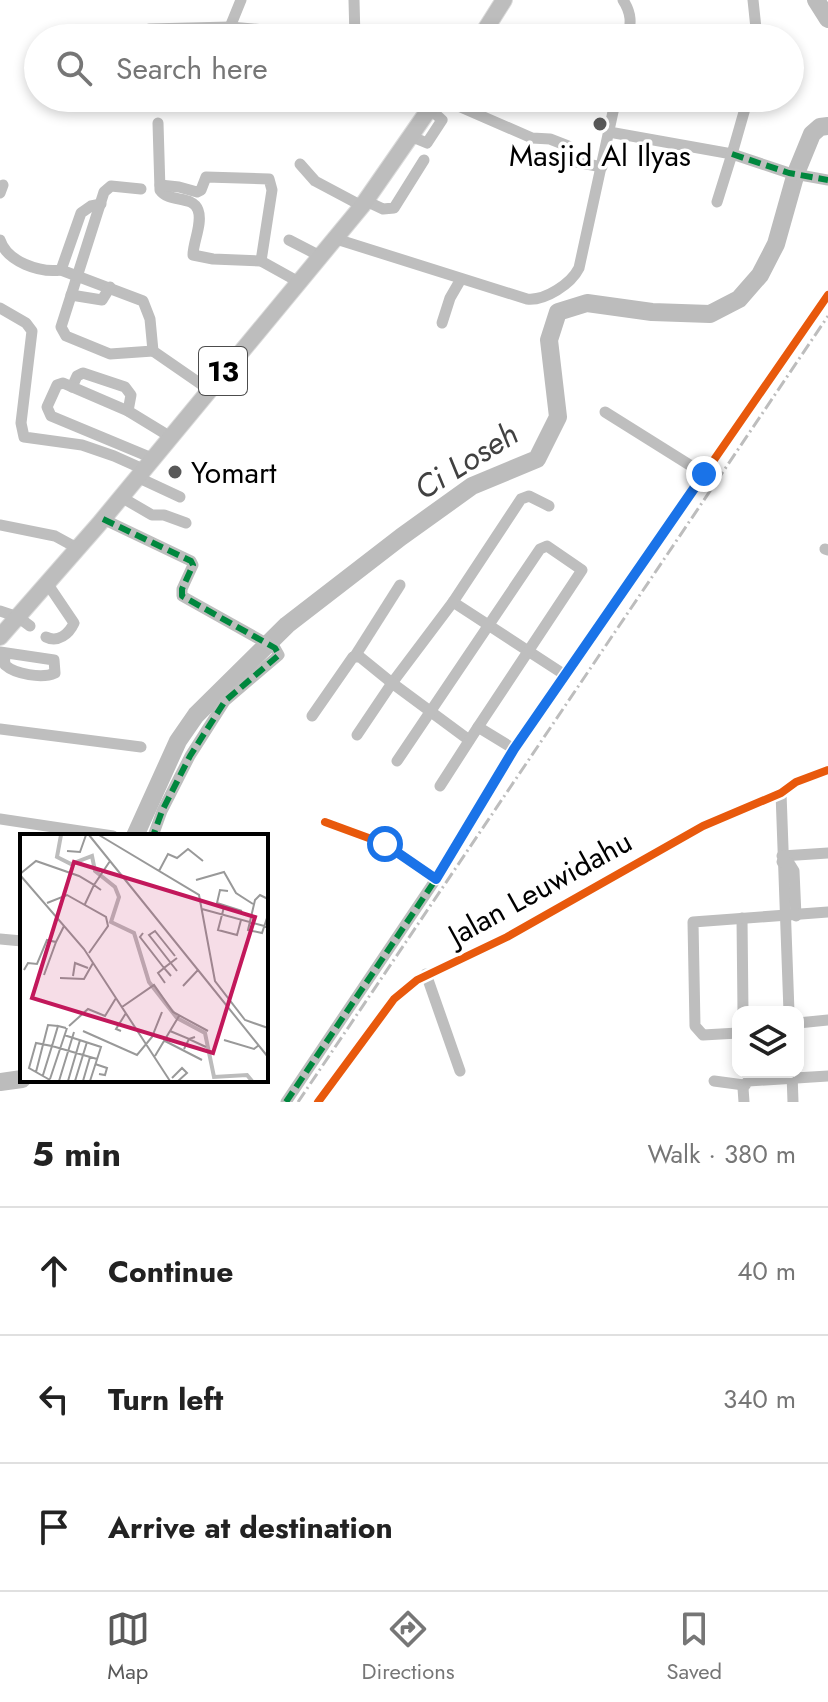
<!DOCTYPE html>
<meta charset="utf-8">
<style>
body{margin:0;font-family:Jost,sans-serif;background:#f2f2f2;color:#222}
.controls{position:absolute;right:24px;bottom:24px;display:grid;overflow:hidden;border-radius:16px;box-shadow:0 4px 12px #0003}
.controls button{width:72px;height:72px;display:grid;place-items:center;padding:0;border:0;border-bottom:2px solid #e0e0e0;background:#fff;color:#222;font:40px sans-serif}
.stop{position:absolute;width:24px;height:24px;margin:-18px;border:6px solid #1a73e8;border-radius:50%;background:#fff}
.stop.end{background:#1a73e8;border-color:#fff;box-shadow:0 2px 8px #0008}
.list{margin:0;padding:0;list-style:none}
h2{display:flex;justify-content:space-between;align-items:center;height:104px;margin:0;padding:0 32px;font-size:34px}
h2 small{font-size:26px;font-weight:400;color:#767676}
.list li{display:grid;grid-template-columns:52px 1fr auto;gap:24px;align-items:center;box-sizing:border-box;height:128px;padding:0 32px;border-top:2px solid #e0e0e0}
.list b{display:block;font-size:30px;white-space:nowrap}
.list em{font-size:26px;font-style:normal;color:#767676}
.icon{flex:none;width:44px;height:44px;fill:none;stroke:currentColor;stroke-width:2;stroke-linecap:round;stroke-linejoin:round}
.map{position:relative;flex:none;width:828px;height:1102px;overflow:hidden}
.search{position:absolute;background:#fff;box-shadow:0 4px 12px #0003;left:24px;right:24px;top:24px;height:88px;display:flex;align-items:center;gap:20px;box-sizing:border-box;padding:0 28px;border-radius:44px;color:#767676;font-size:30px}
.sheet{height:488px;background:#fff}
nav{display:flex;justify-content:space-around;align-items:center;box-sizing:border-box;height:112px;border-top:2px solid #e0e0e0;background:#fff;font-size:22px;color:#767676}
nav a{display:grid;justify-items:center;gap:4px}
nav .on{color:#595959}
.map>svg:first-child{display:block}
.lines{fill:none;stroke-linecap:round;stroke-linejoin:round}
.river{stroke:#bcbcbc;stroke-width:18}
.highway-casing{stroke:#dbdbdb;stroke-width:18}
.minor{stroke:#bebebe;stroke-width:11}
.highway{stroke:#bdbdbd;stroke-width:16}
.rail{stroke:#bdbdbd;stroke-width:3;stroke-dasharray:12 4 2 4;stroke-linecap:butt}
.quiet{stroke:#00873e;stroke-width:6;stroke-dasharray:12 6;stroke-linecap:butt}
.cycleway-casing{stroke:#fff;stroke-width:13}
.cycleway{stroke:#e8590c;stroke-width:8}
.route{stroke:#1a73e8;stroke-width:10}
.poi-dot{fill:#595959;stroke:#fff;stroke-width:3}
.labels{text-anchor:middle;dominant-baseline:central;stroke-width:7;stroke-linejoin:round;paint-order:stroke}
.shield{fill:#fff;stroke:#4c4c4c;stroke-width:2}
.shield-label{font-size:28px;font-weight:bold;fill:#000}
.poi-label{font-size:30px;fill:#000;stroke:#fff}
.street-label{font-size:30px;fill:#000;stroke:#fff}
.water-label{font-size:32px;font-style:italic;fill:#414141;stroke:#fff}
.inset-river{fill:none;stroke:#bcbcbc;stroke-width:4}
.inset-road{fill:none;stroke:#999;stroke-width:2}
.view{fill:#c2185b;fill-opacity:0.15;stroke:#c2185b;stroke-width:4}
.inset-edge{fill:none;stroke:#000;stroke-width:4}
</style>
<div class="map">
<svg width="828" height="1102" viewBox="0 0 828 1102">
<rect width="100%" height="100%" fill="#fff"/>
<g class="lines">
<g class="river">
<path d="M816,0L828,19"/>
<path d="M135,836L178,741L196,715L287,625L401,537L472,486L537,459L558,417L549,340L558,312L587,303L652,312L710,314L739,299L760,275L776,244L796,173L812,134L820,127L828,126"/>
<path d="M0,1082L22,1079"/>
</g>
<defs>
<g id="highway">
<path d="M480,38L504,0"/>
<path d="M0,637L99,524L362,206L437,98"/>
</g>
</defs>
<use href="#highway" class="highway-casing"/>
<g class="minor">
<path d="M354,0L355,38"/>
<path d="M623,0C632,14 631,23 628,38"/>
<path d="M753,0L757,38"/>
<path d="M230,27L241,0"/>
<path d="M149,29L230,27L353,38"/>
<path d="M440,98L532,138L550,139L568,146L571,161L602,167"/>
<path d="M158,123L160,190C169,203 193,195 198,210C203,223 193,242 193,255L213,259L261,261L297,281"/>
<path d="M609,132L732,154L748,98"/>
<path d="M410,136L427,143L442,120L430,109"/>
<path d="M300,164L315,181L362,206"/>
<path d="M160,185L179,187L197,192L201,190L206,177L269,179L272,190L261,261"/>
<path d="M141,189L111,186L104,192L61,327L66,336L110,354L153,351"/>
<path d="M0,193L3,185"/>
<path d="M366,201L383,209L394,208L424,160"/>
<path d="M717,202L732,154L789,173L828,180"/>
<path d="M333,238L527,299C545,301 571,284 579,268L616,98"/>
<path d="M0,240C7,262 40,273 61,270L143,301L150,319L153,351L208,389"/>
<path d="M289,240L318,255"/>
<path d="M61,270L81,213L91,206L101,204"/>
<path d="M71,295L102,300L110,287"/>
<path d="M0,308L26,323L32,331L21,423L24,437L82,445L114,456L143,469"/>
<path d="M442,323L450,298L461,279"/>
<path d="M72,387L77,376L83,373L125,387L131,395L128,411"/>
<path d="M605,412L704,474"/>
<path d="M152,458L51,416L47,407L57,385L63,383L128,411L169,436"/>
<path d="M137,477L180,497"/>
<path d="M121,497L152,515H164L186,523"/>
<path d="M103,519L191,561L193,565L182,589V596L275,648L279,655L225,701L190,756L162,811L153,836"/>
<path d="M0,525L55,536L77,548"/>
<path d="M825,549L828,550"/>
<path d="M453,602L565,675"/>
<path d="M0,611L18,617L30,626"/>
<path d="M46,637C58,643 69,634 74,623L47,583"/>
<path d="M0,652L54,660L55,673C42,679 15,674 5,665L4,653"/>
<path d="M355,656L400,585"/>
<path d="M312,716L353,657H360L392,683L453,602L521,499L529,496L549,506"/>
<path d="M0,729L141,747"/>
<path d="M357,735L392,683L469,740"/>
<path d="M397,761L540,549L547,546L582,570L478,727"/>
<path d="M440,786L478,727L514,749"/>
<path d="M781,793L789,1012"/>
<path d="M0,819L113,836"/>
<path d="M325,822L385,844L436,879L514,749L828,295"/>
<path d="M782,856L828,853"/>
<path d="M782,862L789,863L794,871L796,916"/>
<path d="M742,918L743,1012"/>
<path d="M0,939L22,941"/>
<path d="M426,974L460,1071"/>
<path d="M798,1023L828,1020"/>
<path d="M738,1033L703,1035L695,1026L693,922L828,912"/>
<path d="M792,1073L793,1102"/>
<path d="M714,1081L744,1085"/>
<path d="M286,1102L436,879"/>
<path d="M318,1102L394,999L417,980L507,937L703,826L781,793L796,782L828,770"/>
<path d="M744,1102L743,1088L748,1081L828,1076"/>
</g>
<use href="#highway" class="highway"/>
<path class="rail" d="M298,1102L828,316"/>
<g class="quiet">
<path d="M732,154L789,173L828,180"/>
<path d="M103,519L191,561L193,565L182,589V596L275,648L279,655L225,701L190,756L162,811L153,836"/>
<path d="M286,1102L436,879"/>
</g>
<defs>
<g id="cycleway">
<path d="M325,822L385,844L436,879L514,749L828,295"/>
<path d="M318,1102L394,999L417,980L507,937L703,826L781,793L796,782L828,770"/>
</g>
</defs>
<use href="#cycleway" class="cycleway-casing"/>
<use href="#cycleway" class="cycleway"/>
</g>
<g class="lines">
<path class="route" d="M385,844L436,879L514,749L704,474"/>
</g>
<g class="poi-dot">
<circle cx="600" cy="124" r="8"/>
<circle cx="175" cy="472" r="8"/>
</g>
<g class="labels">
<rect class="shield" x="199" y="347" width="48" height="48" rx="6"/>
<g class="shield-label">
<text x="223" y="371">13</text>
</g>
<g class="poi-label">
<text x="600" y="155">Masjid Al Ilyas</text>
<text x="191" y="472" text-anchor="start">Yomart</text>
</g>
<g class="street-label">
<text transform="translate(540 888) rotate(-29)">Jalan Leuwidahu</text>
</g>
<g class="water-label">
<text transform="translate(466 461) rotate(-32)">Ci Loseh</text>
</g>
</g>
<g transform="translate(20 834)">
<rect width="248" height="248" fill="#fff"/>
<path class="inset-river" d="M41,1L37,23L51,30L72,22L75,37L95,53L99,63L91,88L114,99L129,148L157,184M157,184L185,199L194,243L227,241L232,247"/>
<path class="inset-road" d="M69,1L178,136L163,152M79,1L179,61L195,147L225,186L248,194M47,17L60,18L66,1M139,37L148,20L157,24L168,15L183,27M0,40L16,27L59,42L74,51L65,70M0,41L64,115L150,247M176,46L204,38L216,59L233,70M81,56L74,51L90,27M208,57L200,56L197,69L222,77M248,65L240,61L235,66L228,96L242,99L248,81M27,69L47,61L86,83L88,92L69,119M204,73L198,96L217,101L221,86M182,75L248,93M123,99L120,103L144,134L138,139L145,149M155,122L135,97L129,101L157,137M4,136L8,129L17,130L27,106L36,108L44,92M178,136L248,223M24,141L36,108M53,142L55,129L68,134M151,142L144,134L157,124M40,144L64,145L73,129M102,173L134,151L153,178L188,197M49,192L68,175L85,182L96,164M63,197L117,221L132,203L142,178M101,197L96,195L106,179M150,197L169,205L175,203M44,201L81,213L70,247M204,206L234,215L239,211M145,207L182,226M164,215L169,205L186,213M135,222L159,182M75,230L87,234L85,241L79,240M16,238L28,191L38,192M23,241L32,212L77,225M152,244L162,234L167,239L158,247M30,245L47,194M30,246L9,234L16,209L32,212L38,192L46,194M39,247L54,198M48,247L60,206M55,247L67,208M63,247L70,223"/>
<path class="view" d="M54,28L235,83L193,219L12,164Z"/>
<rect width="248" height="248" class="inset-edge"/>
</g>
</svg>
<div class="controls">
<button><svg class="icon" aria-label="layers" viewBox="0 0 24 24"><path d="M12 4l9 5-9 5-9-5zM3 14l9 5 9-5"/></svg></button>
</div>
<div class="stop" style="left:385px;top:844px"></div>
<div class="stop end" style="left:704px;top:474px"></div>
<div class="search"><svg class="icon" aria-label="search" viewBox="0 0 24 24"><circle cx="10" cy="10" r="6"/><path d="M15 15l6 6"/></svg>Search here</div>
</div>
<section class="sheet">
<h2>5 min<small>Walk · 380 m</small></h2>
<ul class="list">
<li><svg class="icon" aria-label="ahead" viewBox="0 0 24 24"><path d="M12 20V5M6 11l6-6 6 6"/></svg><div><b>Continue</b></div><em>40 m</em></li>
<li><svg class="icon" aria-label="left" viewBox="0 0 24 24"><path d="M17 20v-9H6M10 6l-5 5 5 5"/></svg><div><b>Turn left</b></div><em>340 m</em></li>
<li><svg class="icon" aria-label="arrive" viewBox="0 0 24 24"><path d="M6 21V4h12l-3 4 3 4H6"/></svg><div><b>Arrive at destination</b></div></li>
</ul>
</section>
<nav>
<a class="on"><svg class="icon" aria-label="map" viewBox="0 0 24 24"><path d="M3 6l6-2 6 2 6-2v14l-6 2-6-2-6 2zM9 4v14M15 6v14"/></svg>Map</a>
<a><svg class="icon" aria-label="directions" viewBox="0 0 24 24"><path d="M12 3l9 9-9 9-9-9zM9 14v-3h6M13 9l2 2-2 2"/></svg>Directions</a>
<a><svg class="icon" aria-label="saved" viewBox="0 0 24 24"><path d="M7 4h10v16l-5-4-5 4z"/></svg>Saved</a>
</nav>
